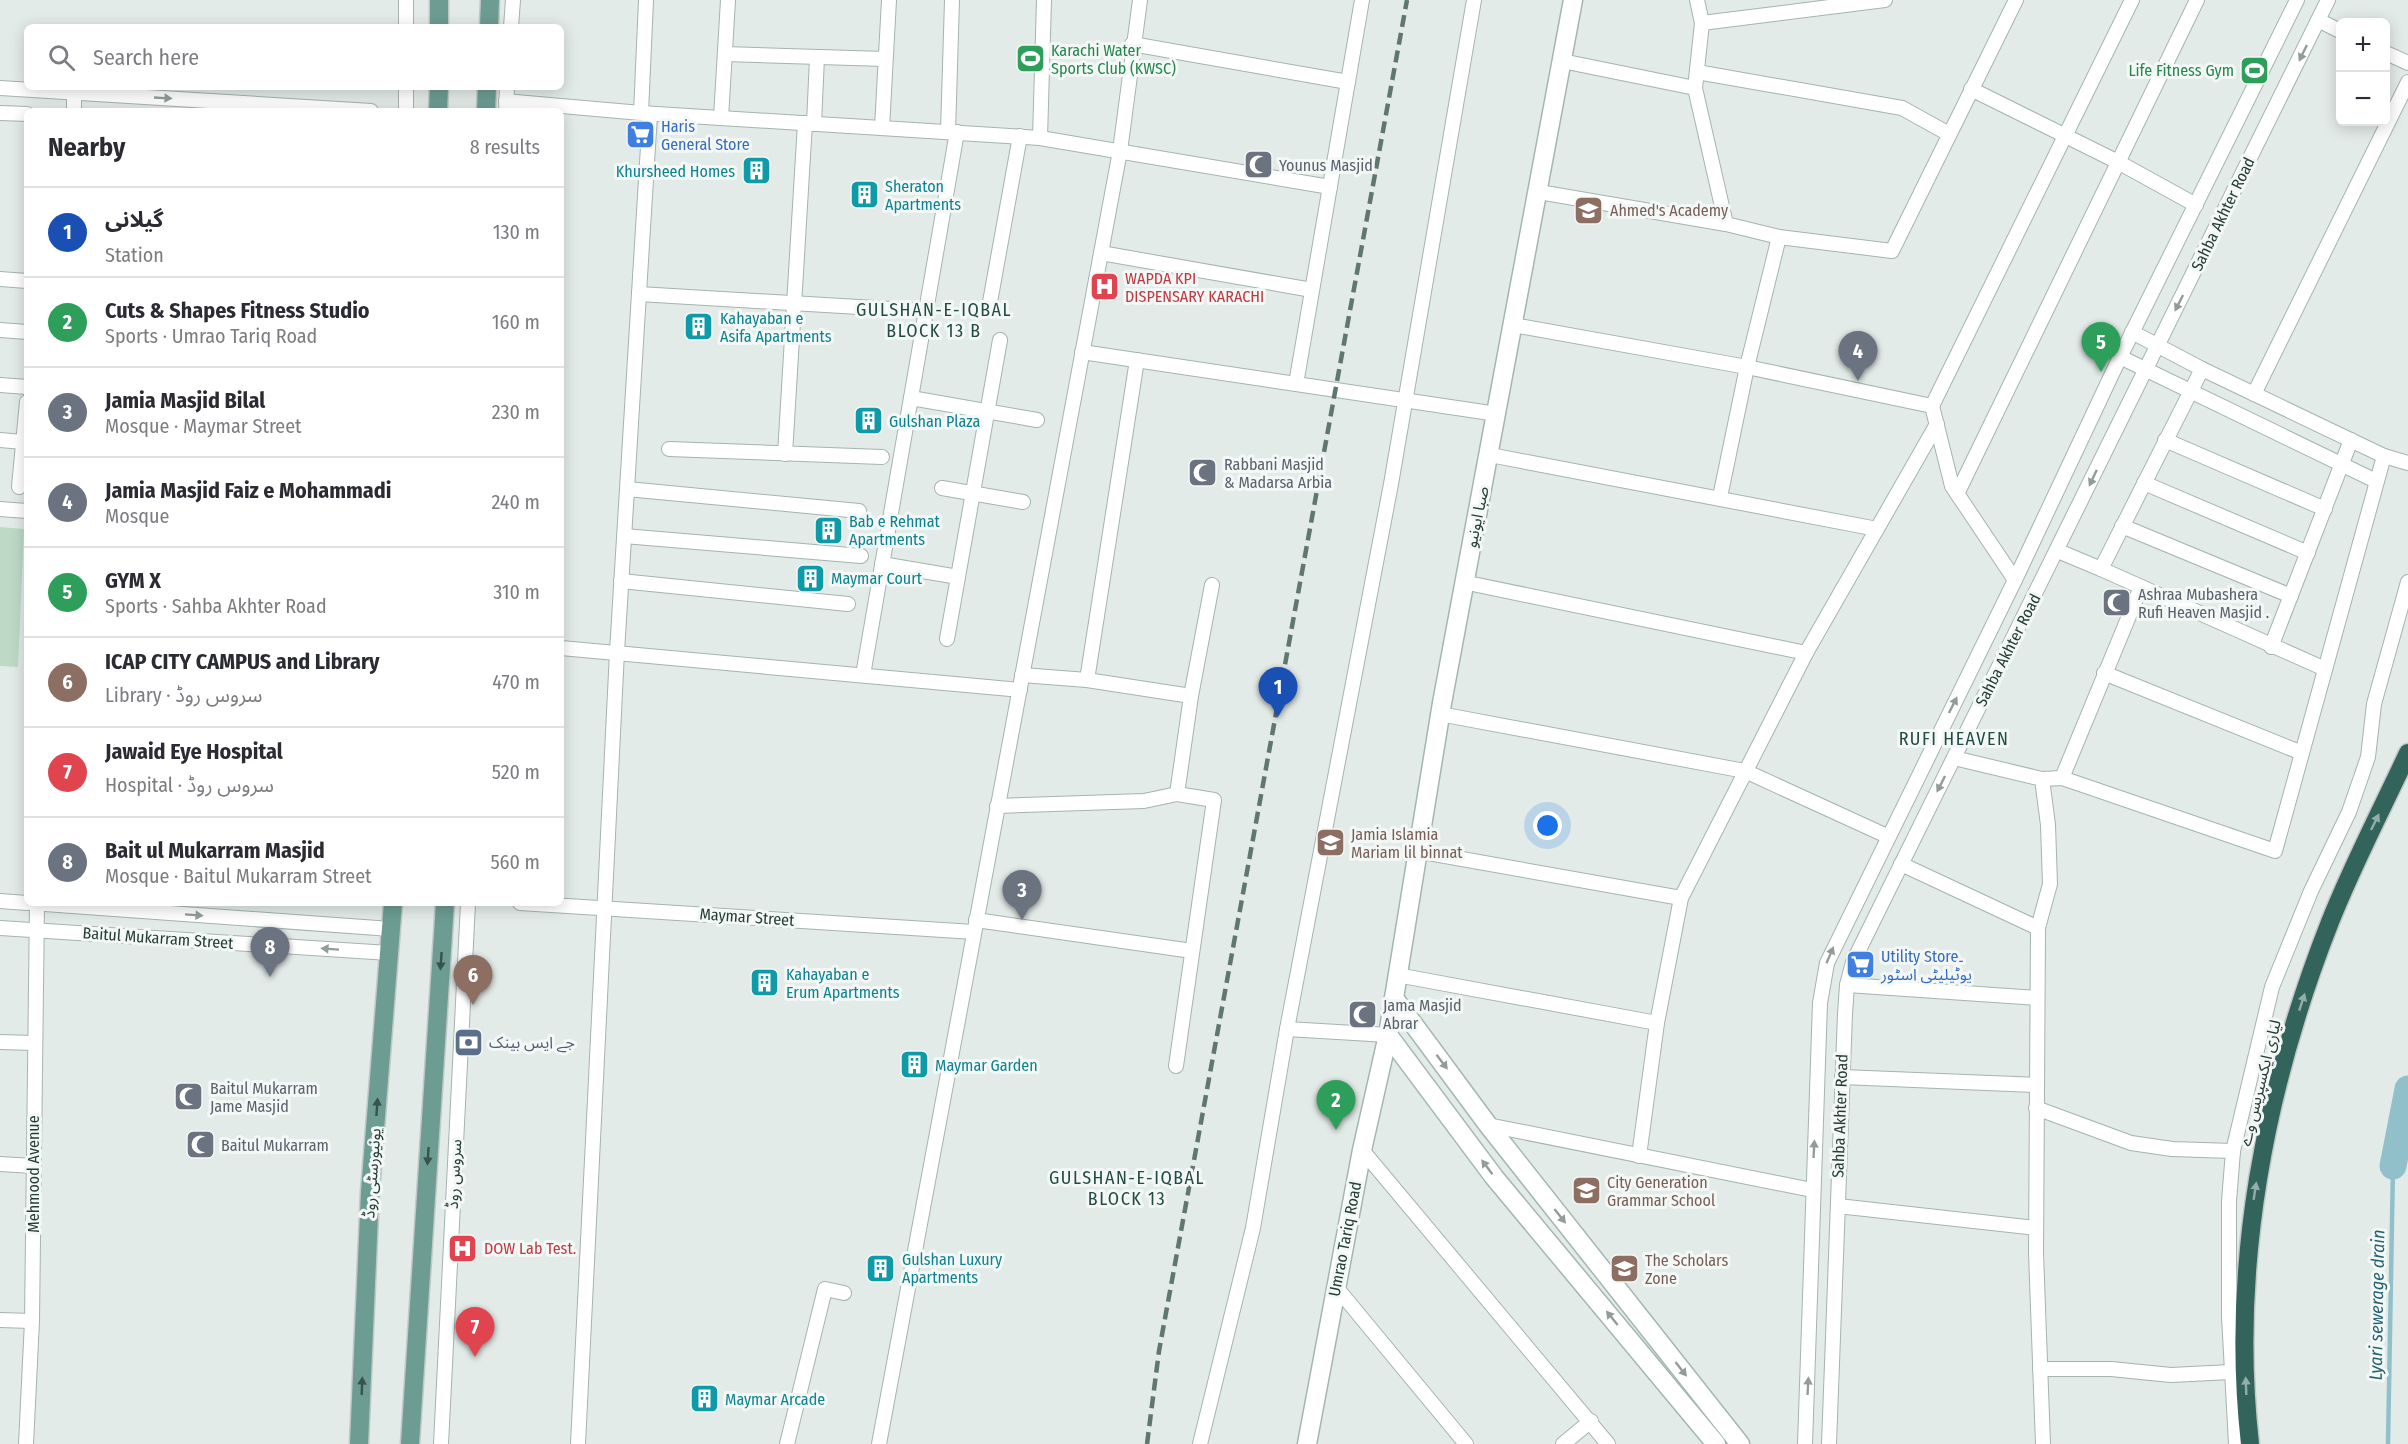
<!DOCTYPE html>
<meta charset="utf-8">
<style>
body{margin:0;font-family:"Fira Sans Condensed","Noto Sans Arabic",sans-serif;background:#f2f2f3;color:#2b2b33}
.controls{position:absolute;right:18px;top:18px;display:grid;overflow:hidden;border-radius:9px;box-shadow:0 3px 15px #0003}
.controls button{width:54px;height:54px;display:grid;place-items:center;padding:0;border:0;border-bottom:2px solid #e1e1e2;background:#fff;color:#2b2b33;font:30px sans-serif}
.you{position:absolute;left:1548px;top:826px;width:21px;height:21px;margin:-15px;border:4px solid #fff;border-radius:50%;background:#1a73e8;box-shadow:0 0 0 9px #1a73e833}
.badge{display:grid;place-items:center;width:39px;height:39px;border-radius:50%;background:#1a73e8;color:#fff;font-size:20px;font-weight:700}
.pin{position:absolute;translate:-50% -50px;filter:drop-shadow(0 2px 3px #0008)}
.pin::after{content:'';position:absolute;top:32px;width:21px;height:18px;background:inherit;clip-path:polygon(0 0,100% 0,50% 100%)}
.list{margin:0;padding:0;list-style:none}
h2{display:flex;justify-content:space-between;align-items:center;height:78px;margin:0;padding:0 24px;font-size:26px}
h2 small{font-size:20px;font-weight:400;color:#7c7c81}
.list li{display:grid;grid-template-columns:39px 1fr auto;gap:18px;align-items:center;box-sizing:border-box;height:90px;padding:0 24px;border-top:2px solid #e1e1e2}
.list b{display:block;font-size:22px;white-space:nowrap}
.list p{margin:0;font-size:20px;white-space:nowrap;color:#7c7c81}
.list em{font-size:20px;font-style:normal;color:#7c7c81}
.icon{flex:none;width:33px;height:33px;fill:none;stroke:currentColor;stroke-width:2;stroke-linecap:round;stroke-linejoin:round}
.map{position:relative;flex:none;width:2408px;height:1444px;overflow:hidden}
.search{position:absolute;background:#fff;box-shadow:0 3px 15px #0003;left:24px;top:24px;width:540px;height:66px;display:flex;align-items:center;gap:15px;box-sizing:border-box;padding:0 21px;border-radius:9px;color:#7c7c81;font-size:22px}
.panel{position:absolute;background:#fff;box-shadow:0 3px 15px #0003;left:24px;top:108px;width:540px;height:798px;border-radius:9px}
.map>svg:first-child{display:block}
.green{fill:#bedac7}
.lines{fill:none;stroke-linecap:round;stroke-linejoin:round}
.stream{stroke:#91c0cb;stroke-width:4.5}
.river{stroke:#91c0cb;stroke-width:27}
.street-casing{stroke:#a6b3af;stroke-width:16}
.secondary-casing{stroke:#a3b6b0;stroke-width:21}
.primary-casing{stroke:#c2c8c7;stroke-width:21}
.highway-casing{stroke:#c2c8c7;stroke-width:21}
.street{stroke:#fff;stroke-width:14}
.secondary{stroke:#fff;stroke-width:18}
.primary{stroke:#6c9c92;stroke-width:18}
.highway{stroke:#33645c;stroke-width:18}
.rail{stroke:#5f7671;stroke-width:4.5;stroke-dasharray:12 6;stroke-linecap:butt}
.oneway{fill:#929d9a}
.oneway2{fill:#93aea9}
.oneway3{fill:#37534d}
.labels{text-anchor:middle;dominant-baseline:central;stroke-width:6;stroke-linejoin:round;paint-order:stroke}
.leisure-label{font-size:16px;fill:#27864d;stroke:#f3f8f6;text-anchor:start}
.shop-label{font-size:16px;fill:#366cbe;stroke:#f3f8f6;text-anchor:start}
.worship-label{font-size:16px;fill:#5b616d;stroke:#f3f8f6;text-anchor:start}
.culture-label{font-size:16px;fill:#0d838f;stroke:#f3f8f6;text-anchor:start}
.education-label{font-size:16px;fill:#785e54;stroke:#f3f8f6;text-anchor:start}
.street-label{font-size:16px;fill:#253b36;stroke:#f3f8f6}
.health-label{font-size:16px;fill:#be3a42;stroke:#f3f8f6;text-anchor:start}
.service-label{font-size:16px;fill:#4e5e75;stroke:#f3f8f6;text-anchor:start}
.neighbourhood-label{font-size:18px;letter-spacing:1.5px;fill:#224b43;stroke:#f3f8f6}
.water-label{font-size:18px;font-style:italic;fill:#256171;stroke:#f3f8f6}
</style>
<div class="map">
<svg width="2408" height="1444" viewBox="0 0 2408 1444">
<rect width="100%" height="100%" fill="#e3ebe8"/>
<path class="green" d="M0,527L24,529L18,667L0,666Z"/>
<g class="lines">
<path class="stream" d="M2388,1444L2393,1166"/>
<path class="river" d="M2393,1166L2408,1089"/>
<defs>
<g id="street">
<path d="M1697,0L1702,23L1695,88L1726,224"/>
<path d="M2318,20L2340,31"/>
<path d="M1702,23L1885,0"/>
<path d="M406,27V0"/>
<path d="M511,27L513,0"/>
<path d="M1132,44L1348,82"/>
<path d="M2386,53L2408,63"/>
<path d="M725,54L885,59"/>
<path d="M1562,61L1695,88"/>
<path d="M1697,72L1902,108L1949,134"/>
<path d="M0,88L371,111"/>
<path d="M1971,89L2118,162L2196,205"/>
<path d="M506,101L641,113L1040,138L1330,187"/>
<path d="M74,111V93"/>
<path d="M406,111V87"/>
<path d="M506,111L507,87"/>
<path d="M0,113L27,114"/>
<path d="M641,113L646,0"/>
<path d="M721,118L728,0"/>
<path d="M814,124L817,57"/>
<path d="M882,128L889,0"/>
<path d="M948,132L952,0"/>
<path d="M1040,138L1044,0"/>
<path d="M1539,192L1726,224L1779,237L1892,251L2016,0"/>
<path d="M1101,253L1312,290"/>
<path d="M0,279L27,281"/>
<path d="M639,294L926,311"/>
<path d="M990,302L1020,136"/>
<path d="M1513,325L1747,367L1932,406L1952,486L2015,580"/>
<path d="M0,330L27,332"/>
<path d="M2132,332L2202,369L2384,456L2408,463"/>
<path d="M1082,352L1497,414"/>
<path d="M2120,357L2376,481"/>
<path d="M1296,384L1362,0"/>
<path d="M0,385L27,387"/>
<path d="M2254,394L2408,82"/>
<path d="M911,398L1037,420"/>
<path d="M1932,406L2132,0"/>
<path d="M0,440L23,442"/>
<path d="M2165,440L2325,509"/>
<path d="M669,449L882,457"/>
<path d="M785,454L805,123"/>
<path d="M1490,455L1877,529"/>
<path d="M2144,483L2308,553"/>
<path d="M19,487L27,402"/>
<path d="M942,488L1023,502"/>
<path d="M627,489L859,511"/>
<path d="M1957,494L2197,0"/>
<path d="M1720,497L1747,367L1779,237"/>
<path d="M0,509L27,511"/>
<path d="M2122,526L2291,596"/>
<path d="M624,536L861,556"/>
<path d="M2058,551L2101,569L2202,369"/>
<path d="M882,564L958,577"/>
<path d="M2101,569L2325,669"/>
<path d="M621,581L848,604"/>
<path d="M1463,582L1806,653"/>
<path d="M947,639L1000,340"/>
<path d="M2271,647L2351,440"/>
<path d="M561,648L1020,690"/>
<path d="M2104,673L2302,753"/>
<path d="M863,675L957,132"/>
<path d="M1022,675L1087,680L1191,696"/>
<path d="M1087,680L1137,360"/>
<path d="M1440,714L1745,771L1887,836"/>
<path d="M1954,758L2042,779L2062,778L2275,851L2384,456"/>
<path d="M2062,778L2141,587"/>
<path d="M2042,779L2048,825L2050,884L2038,928L2036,1253L2043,1444"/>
<path d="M1177,794L1191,696L1212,585"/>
<path d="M997,806L1144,801L1177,794L1214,800L1176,1066"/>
<path d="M1417,851L1681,898"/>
<path d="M1901,864L2038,928"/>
<path d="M0,901L27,903"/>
<path d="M31,903L391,929"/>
<path d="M520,903L974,932"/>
<path d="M976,920L1192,951"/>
<path d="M0,928L389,953"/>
<path d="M1397,975L1657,1023"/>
<path d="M1847,985L2037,998"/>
<path d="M1287,1029L1388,1035"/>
<path d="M0,1042L34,1043"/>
<path d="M1842,1077L2037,1085"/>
<path d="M2036,1108L2131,1143L2172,1149L2233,1151"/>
<path d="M1488,1125L1812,1190"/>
<path d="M1362,1150L1608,1444"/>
<path d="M1639,1156L1657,1023L1681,898L1806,653L1937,424"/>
<path d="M0,1164L33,1166"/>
<path d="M1838,1206L2036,1228"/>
<path d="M1336,1287L1466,1444"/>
<path d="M0,1320L32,1321"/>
<path d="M2040,1369H2111L2171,1375L2231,1372"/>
<path d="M26,1444L32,1321L37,903"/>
<path d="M441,1444L468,903"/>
<path d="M578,1444L617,652L650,114"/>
<path d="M787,1444L825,1289L844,1293"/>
<path d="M879,1444L1120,151L1140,0"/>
<path d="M1200,1444L1253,1228L1287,1029L1391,484L1474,0"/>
<path d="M1563,1444L1591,1421"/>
<path d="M1805,1444L1820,1003L1827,963L2015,580L2120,357L2297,0"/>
<path d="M1829,1444L1845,1014L1847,985L1853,962L2328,0"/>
<path d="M2236,1444L2229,1316V1201L2233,1151L2272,987L2311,891L2349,812L2368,757L2374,704L2408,582"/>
</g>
<g id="secondary">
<path d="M1394,998L1488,1125L1740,1444"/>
<path d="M1388,1035L1494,1177L1716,1444"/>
<path d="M1307,1444L1362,1150L1388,1035L1442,703L1573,0"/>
</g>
<g id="primary">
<path d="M439,27V0"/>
<path d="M489,27L490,0"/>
<path d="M438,111L439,87"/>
<path d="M486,111L487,87"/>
<path d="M359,1444L370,1192L393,903"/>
<path d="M410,1444L445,903"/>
</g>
<path id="highway" d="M2250,1444C2230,1267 2265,1087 2330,922C2353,864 2382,809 2408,753"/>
</defs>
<use href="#street" class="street-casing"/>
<use href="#secondary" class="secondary-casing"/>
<use href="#primary" class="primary-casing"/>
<use href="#highway" class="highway-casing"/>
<use href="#street" class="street"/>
<use href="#secondary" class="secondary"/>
<use href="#primary" class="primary"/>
<use href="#highway" class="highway"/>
<path class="rail" d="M1147,1444L1159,1351L1407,0"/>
</g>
<defs><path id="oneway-solid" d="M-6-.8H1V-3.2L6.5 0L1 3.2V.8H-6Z" transform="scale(1.5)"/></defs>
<g class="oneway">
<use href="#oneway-solid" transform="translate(2303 53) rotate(116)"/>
<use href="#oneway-solid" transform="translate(163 98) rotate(3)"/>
<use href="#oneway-solid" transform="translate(2179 303) rotate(117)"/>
<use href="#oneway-solid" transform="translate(2093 478) rotate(115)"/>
<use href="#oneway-solid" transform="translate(1953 705) rotate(-63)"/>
<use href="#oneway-solid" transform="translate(1941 784) rotate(117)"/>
<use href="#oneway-solid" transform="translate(194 915) rotate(4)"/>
<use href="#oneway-solid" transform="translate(330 949) rotate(-176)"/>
<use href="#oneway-solid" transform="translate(1830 955) rotate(-67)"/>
<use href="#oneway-solid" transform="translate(1442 1062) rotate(53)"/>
<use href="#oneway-solid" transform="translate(1814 1149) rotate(-87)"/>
<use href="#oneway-solid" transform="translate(1487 1167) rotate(-127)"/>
<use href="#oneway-solid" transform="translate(1560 1216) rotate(52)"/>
<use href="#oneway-solid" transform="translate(1612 1318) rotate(-129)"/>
<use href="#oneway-solid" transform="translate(1681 1369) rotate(52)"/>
<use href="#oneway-solid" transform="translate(1808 1386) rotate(-87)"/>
</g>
<g class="oneway2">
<use href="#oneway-solid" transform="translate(2375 822) rotate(-64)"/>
<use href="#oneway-solid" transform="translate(2302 1002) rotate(-72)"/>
<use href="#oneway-solid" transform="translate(2255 1191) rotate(-81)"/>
<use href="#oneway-solid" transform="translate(2246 1386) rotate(-92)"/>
</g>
<g class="oneway3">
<use href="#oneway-solid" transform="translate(441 961) rotate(94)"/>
<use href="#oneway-solid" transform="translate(377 1107) rotate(-86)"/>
<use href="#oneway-solid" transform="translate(428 1156) rotate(94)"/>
<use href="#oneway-solid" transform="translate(362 1386) rotate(-88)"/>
</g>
<defs>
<symbol id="stadium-square" viewBox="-11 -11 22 22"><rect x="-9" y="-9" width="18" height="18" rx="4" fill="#2e9e5b" stroke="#f3f8f6"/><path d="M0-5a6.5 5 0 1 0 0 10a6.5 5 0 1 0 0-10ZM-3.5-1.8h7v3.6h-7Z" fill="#fff"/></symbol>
<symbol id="supermarket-square" viewBox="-11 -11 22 22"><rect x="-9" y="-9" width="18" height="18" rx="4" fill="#3f7fe0" stroke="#f3f8f6"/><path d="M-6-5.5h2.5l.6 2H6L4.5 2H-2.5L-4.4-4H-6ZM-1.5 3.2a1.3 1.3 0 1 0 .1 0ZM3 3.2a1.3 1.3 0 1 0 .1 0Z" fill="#fff"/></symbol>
<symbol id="mosque-square" viewBox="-11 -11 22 22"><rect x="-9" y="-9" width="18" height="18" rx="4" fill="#6b7280" stroke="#f3f8f6"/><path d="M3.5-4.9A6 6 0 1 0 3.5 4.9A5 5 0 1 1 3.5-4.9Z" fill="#fff"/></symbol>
<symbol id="building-square" viewBox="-11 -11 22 22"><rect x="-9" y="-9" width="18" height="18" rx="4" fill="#0f9aa8" stroke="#f3f8f6"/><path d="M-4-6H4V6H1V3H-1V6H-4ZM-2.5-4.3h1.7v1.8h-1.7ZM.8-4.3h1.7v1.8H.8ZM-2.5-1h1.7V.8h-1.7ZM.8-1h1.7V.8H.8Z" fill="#fff"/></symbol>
<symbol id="school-square" viewBox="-11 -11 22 22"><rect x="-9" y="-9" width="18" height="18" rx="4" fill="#8d6e63" stroke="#f3f8f6"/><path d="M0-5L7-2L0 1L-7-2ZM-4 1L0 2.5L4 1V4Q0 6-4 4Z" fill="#fff"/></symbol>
<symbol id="hospital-square" viewBox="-11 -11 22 22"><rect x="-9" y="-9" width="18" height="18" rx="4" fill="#e0444e" stroke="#f3f8f6"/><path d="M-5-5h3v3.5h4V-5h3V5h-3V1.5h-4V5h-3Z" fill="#fff"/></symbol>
<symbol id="bank-square" viewBox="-11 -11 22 22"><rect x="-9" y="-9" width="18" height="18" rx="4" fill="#5c6f8a" stroke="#f3f8f6"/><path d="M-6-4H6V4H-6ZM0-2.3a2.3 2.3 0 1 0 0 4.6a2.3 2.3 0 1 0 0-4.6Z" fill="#fff"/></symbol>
</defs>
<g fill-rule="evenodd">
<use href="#stadium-square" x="1014" y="42" width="33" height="33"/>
<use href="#stadium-square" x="2238" y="54" width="33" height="33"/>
<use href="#supermarket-square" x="624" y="118" width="33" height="33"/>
<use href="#mosque-square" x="1242" y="148" width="33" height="33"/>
<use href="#building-square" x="740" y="154" width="33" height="33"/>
<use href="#building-square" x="848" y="178" width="33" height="33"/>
<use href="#school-square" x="1572" y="194" width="33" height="33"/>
<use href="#hospital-square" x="1088" y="270" width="33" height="33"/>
<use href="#building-square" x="682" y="310" width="33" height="33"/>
<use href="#building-square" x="852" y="404" width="33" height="33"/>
<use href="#mosque-square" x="1186" y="456" width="33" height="33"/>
<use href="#building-square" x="812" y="514" width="33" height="33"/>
<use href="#building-square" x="794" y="562" width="33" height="33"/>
<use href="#mosque-square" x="2100" y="586" width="33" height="33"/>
<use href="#school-square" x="1314" y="826" width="33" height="33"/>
<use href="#supermarket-square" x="1844" y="948" width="33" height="33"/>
<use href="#building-square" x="748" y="966" width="33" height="33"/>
<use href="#mosque-square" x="1346" y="998" width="33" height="33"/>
<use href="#bank-square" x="452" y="1026" width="33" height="33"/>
<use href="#building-square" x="898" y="1048" width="33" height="33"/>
<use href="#mosque-square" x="172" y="1080" width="33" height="33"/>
<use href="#mosque-square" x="184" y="1128" width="33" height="33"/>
<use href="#school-square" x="1570" y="1174" width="33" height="33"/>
<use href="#hospital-square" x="446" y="1232" width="33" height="33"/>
<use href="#building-square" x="864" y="1252" width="33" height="33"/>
<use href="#school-square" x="1608" y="1252" width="33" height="33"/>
<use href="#building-square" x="688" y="1382" width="33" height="33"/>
</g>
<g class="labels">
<g class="leisure-label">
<text x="1051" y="50">Karachi Water<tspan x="1051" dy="18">Sports Club (KWSC)</tspan></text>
<text x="2234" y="70" text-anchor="end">Life Fitness Gym</text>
</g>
<g class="shop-label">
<text x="661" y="126">Haris<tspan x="661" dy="18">General Store</tspan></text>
<text x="1881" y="956">Utility Store۔<tspan x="1881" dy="18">یوٹیلیٹی اسٹور</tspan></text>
</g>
<g class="worship-label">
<text x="1279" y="165">Younus Masjid</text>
<text x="1224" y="464">Rabbani Masjid<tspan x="1224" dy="18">&amp; Madarsa Arbia</tspan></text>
<text x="2138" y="594">Ashraa Mubashera<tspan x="2138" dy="18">Rufi Heaven Masjid .</tspan></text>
<text x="1383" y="1005">Jama Masjid<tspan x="1383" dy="18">Abrar</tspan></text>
<text x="210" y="1088">Baitul Mukarram<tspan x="210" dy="18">Jame Masjid</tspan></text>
<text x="221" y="1145">Baitul Mukarram</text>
</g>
<g class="culture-label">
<text x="735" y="171" text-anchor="end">Khursheed Homes</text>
<text x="885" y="186">Sheraton<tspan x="885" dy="18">Apartments</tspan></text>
<text x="720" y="318">Kahayaban e<tspan x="720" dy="18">Asifa Apartments</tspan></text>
<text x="889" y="421">Gulshan Plaza</text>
<text x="849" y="521">Bab e Rehmat<tspan x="849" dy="18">Apartments</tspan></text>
<text x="831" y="578">Maymar Court</text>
<text x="786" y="974">Kahayaban e<tspan x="786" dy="18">Erum Apartments</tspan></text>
<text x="935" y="1065">Maymar Garden</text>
<text x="902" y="1259">Gulshan Luxury<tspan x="902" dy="18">Apartments</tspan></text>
<text x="725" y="1399">Maymar Arcade</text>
</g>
<g class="education-label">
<text x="1610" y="210">Ahmed's Academy</text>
<text x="1351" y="834">Jamia Islamia<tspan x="1351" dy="18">Mariam lil binnat</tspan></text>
<text x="1607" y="1182">City Generation<tspan x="1607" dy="18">Grammar School</tspan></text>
<text x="1645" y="1260">The Scholars<tspan x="1645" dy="18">Zone</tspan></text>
</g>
<g class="street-label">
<text transform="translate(2223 214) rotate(-64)">Sahba Akhter Road</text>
<text transform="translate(1477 517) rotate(-78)">صبا ایونیو</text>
<text transform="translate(2008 650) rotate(-63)">Sahba Akhter Road</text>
<text transform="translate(747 917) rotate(4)">Maymar Street</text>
<text transform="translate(158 938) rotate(4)">Baitul Mukarram Street</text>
<text transform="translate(2260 1083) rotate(-76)">لیاری ایکسپریس وے</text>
<text transform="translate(1840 1116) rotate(-88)">Sahba Akhter Road</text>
<text transform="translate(372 1173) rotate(-86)">یونیورسٹی روڈ</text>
<text transform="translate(33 1174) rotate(-90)">Mehmood Avenue</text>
<text transform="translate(454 1174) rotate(-87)">سروس روڈ</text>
<text transform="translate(1345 1239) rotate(-79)">Umrao Tariq Road</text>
</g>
<g class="health-label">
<text x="1125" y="278">WAPDA KPI<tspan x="1125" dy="18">DISPENSARY KARACHI</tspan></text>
<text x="484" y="1248">DOW Lab Test.</text>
</g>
<g class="service-label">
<text x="489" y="1042">جے ایس بینک</text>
</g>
<g class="neighbourhood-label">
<text x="934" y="310">GULSHAN-E-IQBAL<tspan x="934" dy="21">BLOCK 13 B</tspan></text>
<text x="1954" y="739">RUFI HEAVEN</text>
<text x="1127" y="1178">GULSHAN-E-IQBAL<tspan x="1127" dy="21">BLOCK 13</tspan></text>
</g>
<g class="water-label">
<text transform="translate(2377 1305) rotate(-89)">Lyari sewerage drain</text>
</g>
</g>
</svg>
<div class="controls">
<button>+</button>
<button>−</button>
</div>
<div class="you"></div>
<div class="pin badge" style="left:1278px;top:717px;background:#1a4fb4">1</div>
<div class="pin badge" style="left:1336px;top:1130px;background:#2e9e5b">2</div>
<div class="pin badge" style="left:1022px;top:920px;background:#6b7280">3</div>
<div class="pin badge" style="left:1858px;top:381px;background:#6b7280">4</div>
<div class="pin badge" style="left:2101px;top:372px;background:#2e9e5b">5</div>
<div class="pin badge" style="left:473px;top:1005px;background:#8d6e63">6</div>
<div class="pin badge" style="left:475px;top:1357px;background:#e0444e">7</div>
<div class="pin badge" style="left:270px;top:977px;background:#6b7280">8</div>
<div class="search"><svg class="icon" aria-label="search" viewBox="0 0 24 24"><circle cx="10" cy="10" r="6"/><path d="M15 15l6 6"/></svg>Search here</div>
<section class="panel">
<h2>Nearby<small>8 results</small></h2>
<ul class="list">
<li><span class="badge" style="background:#1a4fb4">1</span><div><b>گیلانی</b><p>Station</p></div><em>130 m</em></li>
<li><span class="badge" style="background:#2e9e5b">2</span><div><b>Cuts &amp; Shapes Fitness Studio</b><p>Sports · Umrao Tariq Road</p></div><em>160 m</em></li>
<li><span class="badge" style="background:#6b7280">3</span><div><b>Jamia Masjid Bilal</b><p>Mosque · Maymar Street</p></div><em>230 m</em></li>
<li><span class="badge" style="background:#6b7280">4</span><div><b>Jamia Masjid Faiz e Mohammadi</b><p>Mosque</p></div><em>240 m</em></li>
<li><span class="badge" style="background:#2e9e5b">5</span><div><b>GYM X</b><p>Sports · Sahba Akhter Road</p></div><em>310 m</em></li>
<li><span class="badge" style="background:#8d6e63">6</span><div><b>ICAP CITY CAMPUS and Library</b><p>Library · سروس روڈ</p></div><em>470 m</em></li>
<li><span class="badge" style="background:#e0444e">7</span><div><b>Jawaid Eye Hospital</b><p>Hospital · سروس روڈ</p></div><em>520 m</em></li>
<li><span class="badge" style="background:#6b7280">8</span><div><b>Bait ul Mukarram Masjid</b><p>Mosque · Baitul Mukarram Street</p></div><em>560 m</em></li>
</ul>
</section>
</div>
